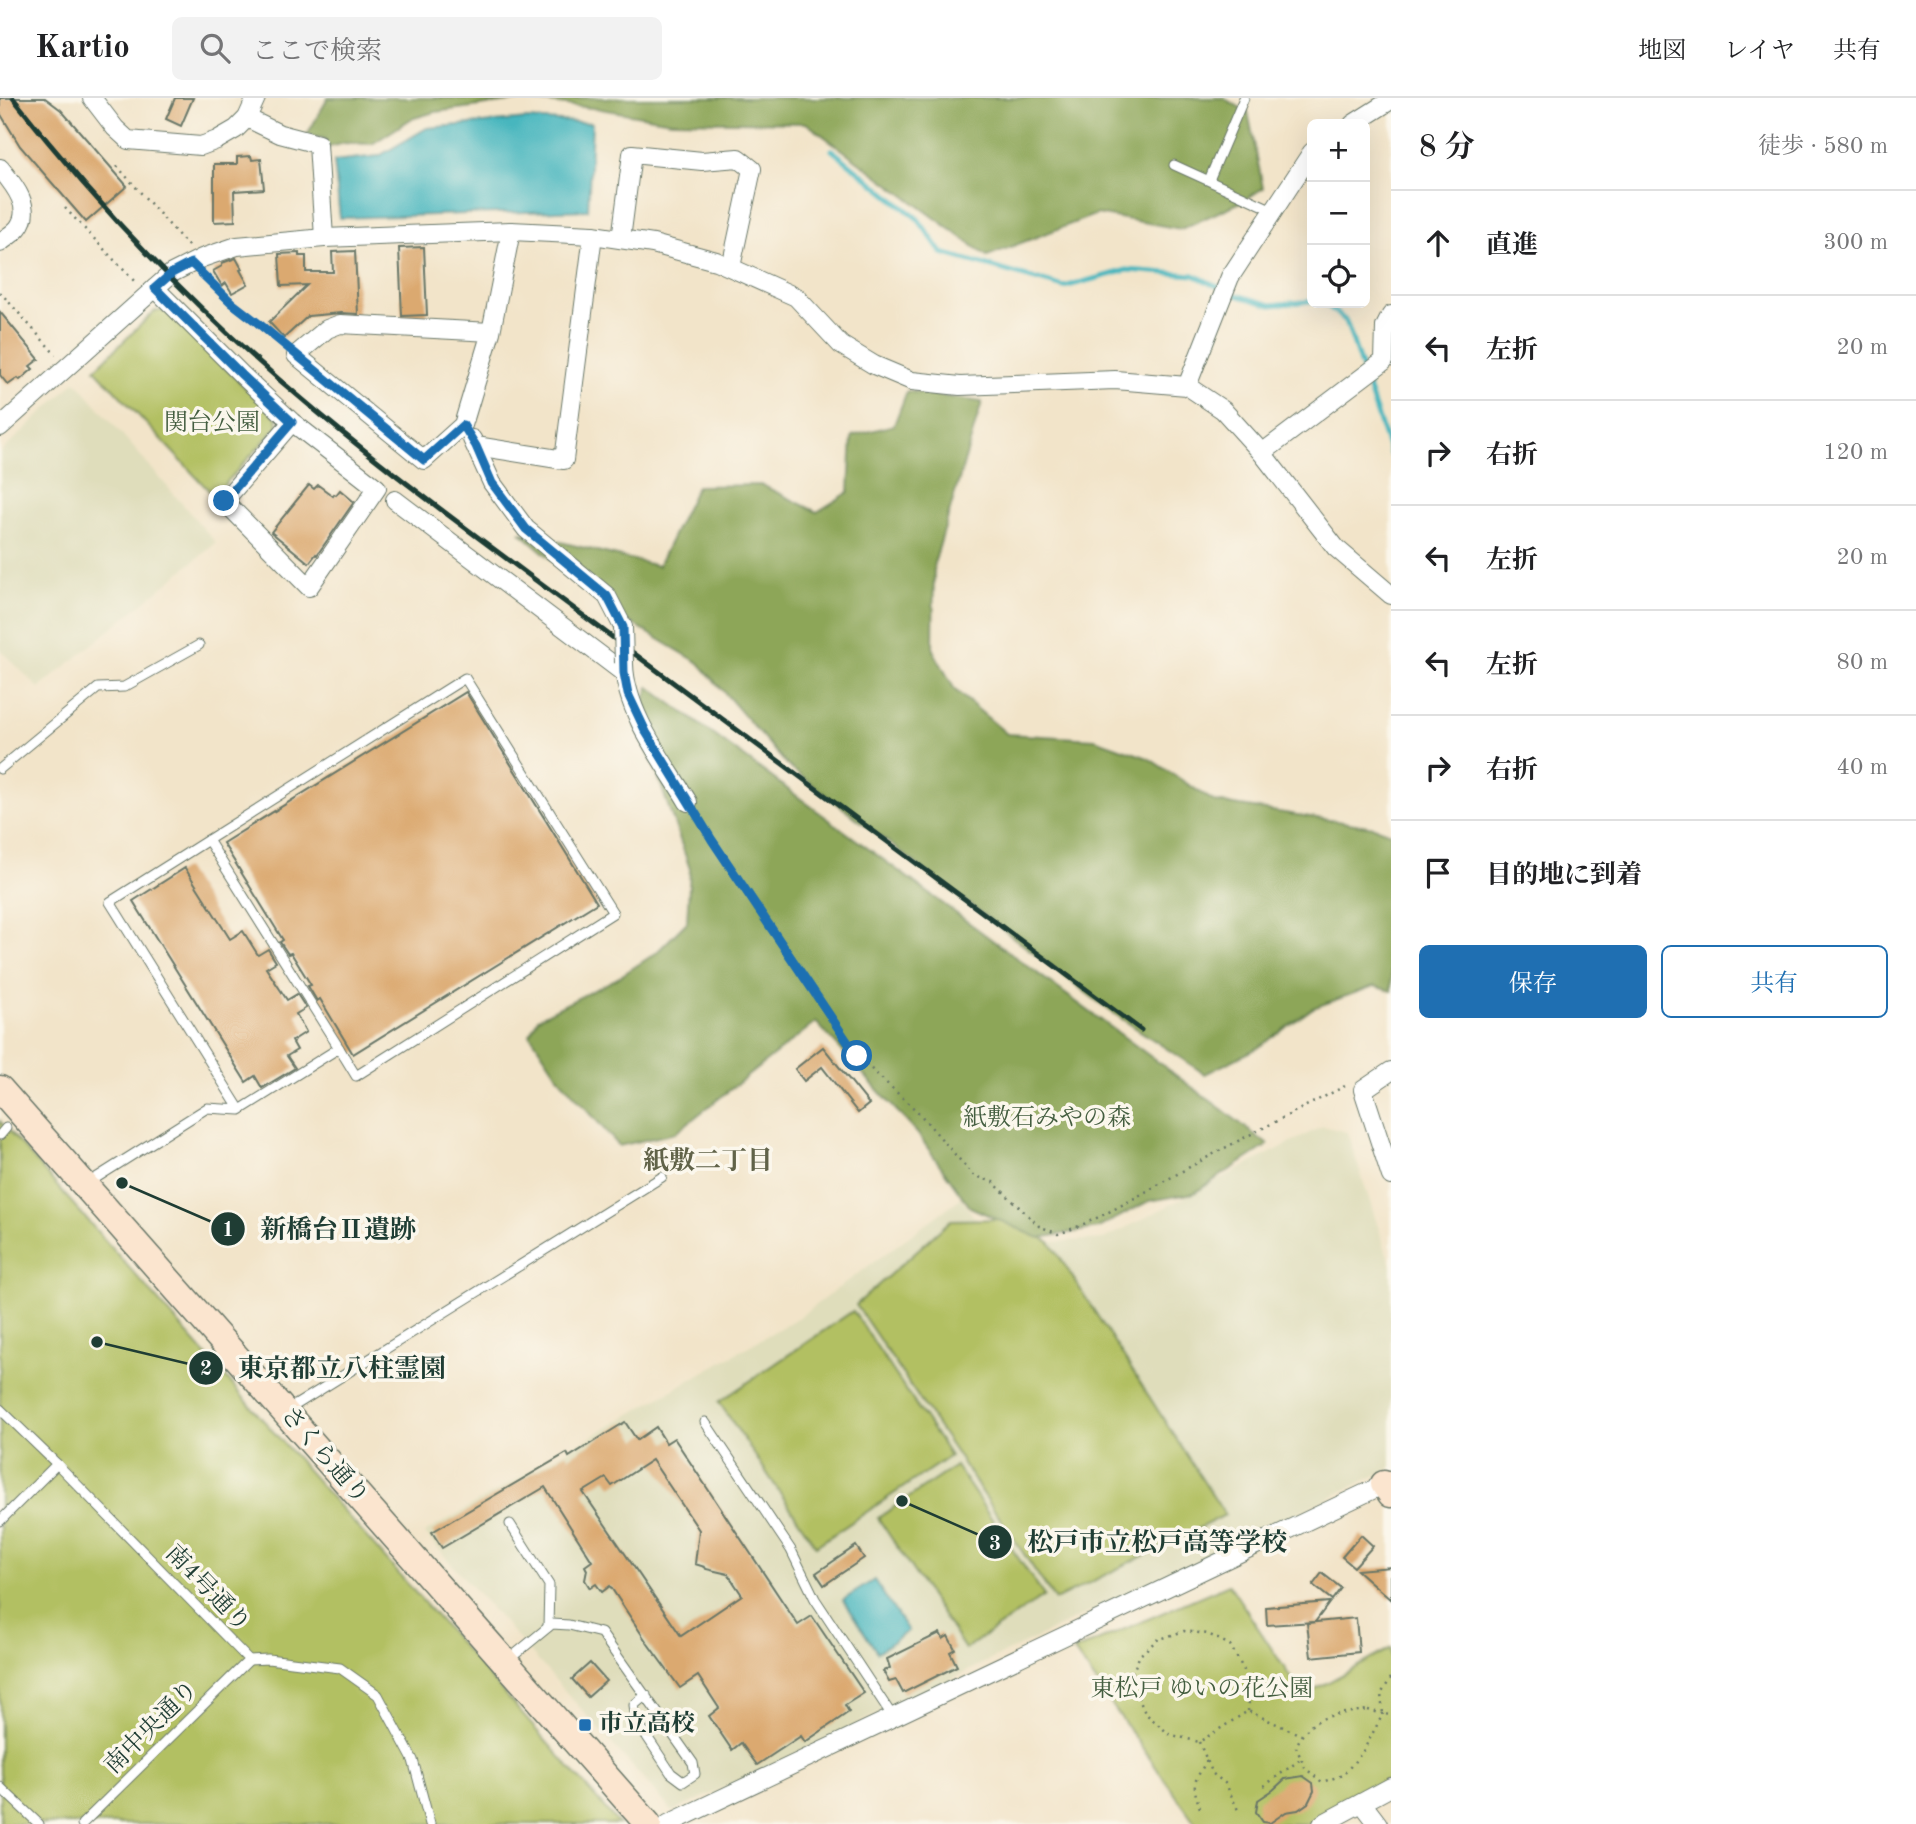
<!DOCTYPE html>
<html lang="ja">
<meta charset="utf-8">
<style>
body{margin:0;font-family:"Old Standard TT","Noto Serif JP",serif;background:#f2f2f2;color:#202124}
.controls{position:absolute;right:21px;top:21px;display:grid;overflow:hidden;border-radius:10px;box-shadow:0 7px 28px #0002}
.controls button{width:63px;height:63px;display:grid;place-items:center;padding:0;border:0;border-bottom:2px solid #e0e0e0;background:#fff;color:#202124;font:35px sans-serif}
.stop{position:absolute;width:21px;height:21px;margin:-16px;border:5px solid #1f6fb2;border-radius:50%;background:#fff}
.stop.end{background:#1f6fb2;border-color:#fff;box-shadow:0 2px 7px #0008}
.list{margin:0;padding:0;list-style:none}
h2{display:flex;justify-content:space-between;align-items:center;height:91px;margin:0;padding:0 28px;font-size:30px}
h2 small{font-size:23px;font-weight:400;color:#757577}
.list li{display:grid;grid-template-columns:46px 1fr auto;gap:21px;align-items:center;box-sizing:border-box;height:105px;padding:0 28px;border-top:2px solid #e0e0e0}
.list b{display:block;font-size:26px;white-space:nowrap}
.list em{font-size:23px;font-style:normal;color:#757577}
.actions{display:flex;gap:14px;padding:21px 28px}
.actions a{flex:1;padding:16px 0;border:2px solid #1f6fb2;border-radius:10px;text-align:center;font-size:24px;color:#1f6fb2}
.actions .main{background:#1f6fb2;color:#fff}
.icon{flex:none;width:38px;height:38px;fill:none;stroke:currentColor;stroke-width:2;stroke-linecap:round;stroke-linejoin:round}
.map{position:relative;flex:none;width:1391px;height:1726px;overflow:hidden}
header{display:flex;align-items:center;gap:42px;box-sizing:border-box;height:98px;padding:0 35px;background:#fff;border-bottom:2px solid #e0e0e0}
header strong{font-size:33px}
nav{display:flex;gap:38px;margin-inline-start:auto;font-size:24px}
.search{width:490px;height:63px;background:#f2f2f2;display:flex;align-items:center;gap:18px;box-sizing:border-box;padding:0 24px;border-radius:10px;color:#757577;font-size:26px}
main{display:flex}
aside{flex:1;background:#fff}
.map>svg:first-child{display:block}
.built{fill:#dfddbb}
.green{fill:#b2c062;stroke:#687e4b;stroke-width:2}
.forest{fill:#8da658;stroke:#567246;stroke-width:2}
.water{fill:#46b6be;stroke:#327a79;stroke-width:2}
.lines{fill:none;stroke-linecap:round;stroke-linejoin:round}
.stream{stroke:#46b6be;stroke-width:5}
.building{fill:#dba970;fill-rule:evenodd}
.lane-casing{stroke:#697768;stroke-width:11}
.street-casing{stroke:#697768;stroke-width:20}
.secondary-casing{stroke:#697768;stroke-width:29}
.path{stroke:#697768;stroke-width:2.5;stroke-dasharray:2 5;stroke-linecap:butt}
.lane{stroke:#fff;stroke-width:9}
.street{stroke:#fff;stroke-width:18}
.secondary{stroke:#fbe5cf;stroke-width:26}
.rail{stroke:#1f3d34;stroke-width:5}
.street-bridge-casing{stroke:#697768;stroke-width:20;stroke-linecap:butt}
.street-bridge{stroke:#fff;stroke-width:18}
.route{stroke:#1f6fb2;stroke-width:9}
.poi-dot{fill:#1f6fb2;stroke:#fbf7ec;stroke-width:2.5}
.labels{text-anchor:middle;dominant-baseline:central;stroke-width:7;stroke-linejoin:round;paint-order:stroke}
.park-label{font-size:24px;fill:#445e40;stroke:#fbf7ec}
.street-label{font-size:24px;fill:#1f3d34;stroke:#fbf7ec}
.poi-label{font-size:24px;font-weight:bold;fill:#1f3d34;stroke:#fbf7ec;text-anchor:start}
.neighbourhood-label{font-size:26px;font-weight:bold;fill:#616349;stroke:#fbf7ec}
.leader{fill:none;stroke:#1f3d34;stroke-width:2.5}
.callout-dot{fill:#1f3d34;stroke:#fbf7ec;stroke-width:2.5}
.mark-label{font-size:21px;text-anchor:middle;font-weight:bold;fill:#fff}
.callout-label{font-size:26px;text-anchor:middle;font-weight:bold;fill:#1f3d34;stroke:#fbf7ec;stroke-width:7;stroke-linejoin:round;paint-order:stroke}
</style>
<header>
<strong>Kartio</strong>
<div class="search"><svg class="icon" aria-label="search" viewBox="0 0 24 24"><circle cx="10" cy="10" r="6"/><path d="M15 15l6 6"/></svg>ここで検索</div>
<nav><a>地図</a><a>レイヤ</a><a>共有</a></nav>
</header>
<main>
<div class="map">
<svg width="1391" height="1726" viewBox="0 0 1391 1726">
<rect width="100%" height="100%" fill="#fbf7ec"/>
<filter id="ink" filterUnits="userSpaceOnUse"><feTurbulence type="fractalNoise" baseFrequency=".0143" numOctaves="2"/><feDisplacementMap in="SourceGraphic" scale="14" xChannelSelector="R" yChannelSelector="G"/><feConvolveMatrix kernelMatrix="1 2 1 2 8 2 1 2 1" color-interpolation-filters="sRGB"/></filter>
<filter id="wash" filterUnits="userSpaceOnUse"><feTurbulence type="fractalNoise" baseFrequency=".00686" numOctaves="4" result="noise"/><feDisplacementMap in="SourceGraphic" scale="28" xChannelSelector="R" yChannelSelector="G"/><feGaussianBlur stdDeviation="1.57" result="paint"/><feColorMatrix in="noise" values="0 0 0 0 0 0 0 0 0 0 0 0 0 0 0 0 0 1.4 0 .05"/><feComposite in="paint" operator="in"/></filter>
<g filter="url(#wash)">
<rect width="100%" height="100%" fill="#f2e4c9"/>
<g class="built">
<path d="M76,283L216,445L39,590L0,552V355Z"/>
<path d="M1323,1028L1347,1034L1391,1168V1370L673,1714L424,1435L799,1219L961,1100L973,1118L1035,1145L1104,1141Z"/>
</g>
<g class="green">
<path d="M155,213H166L277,320L278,328L214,398L95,271Z"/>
<path d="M0,1023L619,1726H0Z"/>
<path d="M1006,1121L1050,1144L1225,1417L1055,1502L856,1207L951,1122Z"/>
<path d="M853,1213L950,1358L816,1448L719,1304Z"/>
<path d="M956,1368L1044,1498L965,1551L878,1420Z"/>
<path d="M1229,1486L1303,1598L1391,1550V1680L1308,1726H1196L1074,1553Z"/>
</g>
<g class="forest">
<path d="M328,0H1223L1248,14L1263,90L1243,103L1181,131L1097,116L987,158L806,25L671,23L600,11L524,2L435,14L411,21L372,46L345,45L326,50V41L307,37Z"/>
<path d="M907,293L982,304L934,466L933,552L955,592L1007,636L1095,641L1148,660L1215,704L1374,729L1391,735V893L1374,888L1313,910L1258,950L1205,976L1110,913L788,668L699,565L611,513L520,434L658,468L697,388L762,387L817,414L849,394L852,338L894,327Z"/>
<path d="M649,589L1223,1012L1268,1047L1194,1095L1149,1103L1098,1130L1039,1140L970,1109L917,1035L816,924L675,1035L619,1048L559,980L530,936L538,920L616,881L656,855L687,824L690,771L656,673L636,628Z"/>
</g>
<g class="water">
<path d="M527,21L592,25L588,112L340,120L334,63L379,58L427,30Z"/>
<path d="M874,1482L908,1533L877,1554L843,1502Z"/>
</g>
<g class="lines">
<g class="stream">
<path d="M832,52L918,121L942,155L1064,189L1127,172L1194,177L1233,196L1271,207L1312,203"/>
<path d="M1324,205L1346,223L1391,358"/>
</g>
</g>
<g id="blocks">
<g class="building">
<path d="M0,0H45L61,12L127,88L86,124L20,48L0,15Z"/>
<path d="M175,0H193L181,28L166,21Z"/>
<path d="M251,58L252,62L261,61L264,91L234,93L235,123L214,124V66H237V59Z"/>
<path d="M424,149L427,217L402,218L399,150Z"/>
<path d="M355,153L358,216L341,215L308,218L284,240L269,224L307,187L281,188L279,156L299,155V158H306V174H333L332,154Z"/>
<path d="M236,160L242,171L240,172L248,186L232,195L226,185L222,188L213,173L222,168V165Z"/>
<path d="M0,214L39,261L30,268L33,271L20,282L18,280L8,287L0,277Z"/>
<path d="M309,387L314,391L318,387L333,398L334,396L336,397L340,392L354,404L317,457L316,456L309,465L271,434Z"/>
<path d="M466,594L597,805L353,956L320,901L317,903L308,888L311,887L291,855L288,856L280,844L283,842L223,745Z"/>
<path d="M185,770L230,841L243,833L258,857L268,851L276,864L266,870L287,902L297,896L306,910L296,916L306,934L292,943L297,952L287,958L295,970L262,990L255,978L246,984L133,803Z"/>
<path d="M823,949L869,1006L858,1015L822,969L804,983L795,971Z"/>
<path d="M625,1324L637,1342L656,1329L666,1345L674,1340L798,1527L812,1518L864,1595L845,1607L849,1614L805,1644L801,1638L757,1667L741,1645L732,1652L709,1618L719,1610L698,1578L680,1590L648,1546L610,1488L602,1494L596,1486L590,1490L585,1482L587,1472L585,1468L592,1463L545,1389L442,1450L432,1434L567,1355L569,1359ZM652,1362L699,1432L695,1466L705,1469L706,1471L728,1476L742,1497L681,1538L583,1394L606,1380L612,1388Z"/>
<path d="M1361,1437L1373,1448L1354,1469L1342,1459Z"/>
<path d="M856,1448L864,1460L824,1487L816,1475Z"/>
<path d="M1391,1469V1502L1357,1472Z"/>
<path d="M1322,1475L1341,1490L1332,1502L1313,1487Z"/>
<path d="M1330,1504L1315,1524L1267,1527L1266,1509Z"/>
<path d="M1356,1520L1359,1554L1311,1559L1307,1525Z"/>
<path d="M940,1535L943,1541L948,1538L955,1551L950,1554L957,1568L903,1595L896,1582L889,1584L883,1573L890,1570L887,1561Z"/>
<path d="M590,1565L606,1583L588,1599L572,1581Z"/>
<path d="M1303,1678L1313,1685L1314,1693L1308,1705L1298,1712L1286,1714L1270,1725L1263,1724L1256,1714L1258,1702L1273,1692L1285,1681Z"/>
</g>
</g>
</g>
<g filter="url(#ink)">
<use href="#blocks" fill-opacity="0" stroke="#697768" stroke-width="2"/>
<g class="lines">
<defs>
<g id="lane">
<path d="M1174,67L1273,112"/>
<path d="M1209,82L1244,0"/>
<path d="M0,671L98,590L124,589L199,547"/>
<path d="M208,742L465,580L613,815L356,978L339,950"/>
<path d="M0,1037L6,1030"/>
<path d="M88,1085L207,1010L240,1012L339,950L208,742L110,804L240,1012"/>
<path d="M0,1311L57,1366L249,1562L268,1561L340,1570L378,1597L413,1662L430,1726"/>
<path d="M286,1313L662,1079"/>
<path d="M705,1324L791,1452L815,1501L893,1619"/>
<path d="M0,1423L57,1366"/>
<path d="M510,1426L549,1487L548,1529"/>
<path d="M507,1563L552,1526L569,1527L601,1535L693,1665L695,1676L683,1684L671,1675L636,1622L634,1607L646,1597"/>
<path d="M0,1689L39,1726"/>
<path d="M82,1726L249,1562"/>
</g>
<g id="street">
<path d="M92,0L115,30L128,42L201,48L217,42L236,31L247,20L256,0"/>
<path d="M247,20L280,36L318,46L324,140"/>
<path d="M1353,26L1391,2"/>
<path d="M0,70C13,86 34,110 18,130C13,136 5,140 0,145"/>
<path d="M621,141L632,56L702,63L738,60L752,71L731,169"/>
<path d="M155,190L242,277L292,324L377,390L309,489L224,403L292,324"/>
<path d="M491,234L340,226L327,231L296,257L424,362L463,327L491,234L511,133"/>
<path d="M1187,288L1223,312L1262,355L1336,450L1391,497"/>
<path d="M0,329L172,175L202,160L237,148L324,140L511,133L593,137L653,146L716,163L796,199L841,247L874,267L912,283L960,288L1115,282L1187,288L1230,179L1312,54"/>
<path d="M472,341L492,385L526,431L607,498L623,529"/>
<path d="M476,348L564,362L593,137"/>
<path d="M1262,355L1384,263L1385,229L1391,217"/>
<path d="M395,402L624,575"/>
<path d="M624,566C625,614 664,664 688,704"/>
<path d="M1391,973L1363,992L1391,1078"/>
<path d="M1362,1705L1378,1726"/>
<path d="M668,1726L1391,1383"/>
<path d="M1322,1726L1391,1689"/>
</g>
<g id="secondary">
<path d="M0,991L648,1726"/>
<path d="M1384,1386L1391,1396"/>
</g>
</defs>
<use href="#lane" class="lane-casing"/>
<use href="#street" class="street-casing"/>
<use href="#secondary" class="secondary-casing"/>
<g class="path">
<path d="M117,68L189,149"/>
<path d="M65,110L137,186"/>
<path d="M203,177L232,205L283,246"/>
<path d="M0,194L56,257"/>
<path d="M696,718L857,958L918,1014L973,1077L993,1084L1039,1128L1058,1136C1102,1121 1139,1097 1179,1075C1234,1044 1291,1016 1347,987"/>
<path d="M1391,1580L1381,1596L1383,1616L1391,1617"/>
<path d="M1368,1612L1383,1616L1362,1655L1343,1677L1322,1684L1305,1670L1296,1649C1309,1616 1337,1616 1368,1612Z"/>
<path d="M1248,1613L1251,1585L1230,1547L1208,1536L1184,1533L1157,1542L1140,1557L1130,1580L1145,1615L1169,1636L1199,1644L1248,1613L1301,1637"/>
<path d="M1199,1644L1213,1676L1226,1686L1238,1712"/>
<path d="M1264,1688L1301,1661"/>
<path d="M1200,1710C1191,1684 1194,1685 1207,1662"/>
</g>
<use href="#lane" class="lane"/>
<use href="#street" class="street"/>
<use href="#secondary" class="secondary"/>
<path class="rail" d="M13,0C102,114 204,220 315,312C413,394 518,468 620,545C794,674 968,803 1141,932"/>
<defs>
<path id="street-bridge" d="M623,529L624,565"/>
</defs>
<use href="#street-bridge" class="street-bridge-casing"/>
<use href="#street-bridge" class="street-bridge"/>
</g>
</g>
<g class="lines" filter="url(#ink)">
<path class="route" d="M224,403L292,324L242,277L155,190L172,175L191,165L232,205L258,225L424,362L463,327L476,348L492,385L526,431L607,498L623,529L624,575L628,596L646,634L712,742L857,958"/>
</g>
<rect class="poi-dot" x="578" y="1620" width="14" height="14" rx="3.5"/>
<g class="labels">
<g class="park-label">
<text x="212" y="326">関台公園</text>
<text x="1047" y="1021">紙敷石みやの森</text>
<text x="1202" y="1592">東松戸 ゆいの花公園</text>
</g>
<g class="street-label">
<text transform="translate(324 1358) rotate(49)">さくら通り</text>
<text transform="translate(207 1491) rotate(46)">南4号通り</text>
<text transform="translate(152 1630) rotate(-45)">南中央通り</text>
</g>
<g class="poi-label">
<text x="599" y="1627">市立高校</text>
</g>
<g class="neighbourhood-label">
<text x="708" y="1064">紙敷二丁目</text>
</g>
</g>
<path class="leader" d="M122 1085L228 1131M97 1244L206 1270M902 1403L995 1444"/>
<g class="callout-dot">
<circle cx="122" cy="1085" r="7"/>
<circle cx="97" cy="1244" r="7"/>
<circle cx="902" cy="1403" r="7"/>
<circle cx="228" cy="1131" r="18"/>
<circle cx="206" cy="1270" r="18"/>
<circle cx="995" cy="1444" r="18"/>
</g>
<g class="mark-label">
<text x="228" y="1138">1</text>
<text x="206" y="1277">2</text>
<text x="995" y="1452">3</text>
</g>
<g class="callout-label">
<text x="338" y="1140">新橋台Ⅱ遺跡</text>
<text x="342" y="1279">東京都立八柱霊園</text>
<text x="1157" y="1453">松戸市立松戸高等学校</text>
</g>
</svg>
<div class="controls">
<button>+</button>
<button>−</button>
<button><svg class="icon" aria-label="locate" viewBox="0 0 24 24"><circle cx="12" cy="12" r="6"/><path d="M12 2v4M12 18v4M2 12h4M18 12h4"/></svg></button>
</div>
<div class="stop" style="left:857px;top:958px"></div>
<div class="stop end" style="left:224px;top:403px"></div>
</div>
<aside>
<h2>8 分<small>徒歩 · 580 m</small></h2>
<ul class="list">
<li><svg class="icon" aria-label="ahead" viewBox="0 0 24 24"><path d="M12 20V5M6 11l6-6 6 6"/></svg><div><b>直進</b></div><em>300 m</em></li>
<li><svg class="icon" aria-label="left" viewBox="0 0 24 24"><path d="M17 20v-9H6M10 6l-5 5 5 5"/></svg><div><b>左折</b></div><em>20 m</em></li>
<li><svg class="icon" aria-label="right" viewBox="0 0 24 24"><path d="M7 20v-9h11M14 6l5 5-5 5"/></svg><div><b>右折</b></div><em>120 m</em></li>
<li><svg class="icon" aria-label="left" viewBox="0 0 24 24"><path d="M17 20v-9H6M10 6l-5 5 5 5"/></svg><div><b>左折</b></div><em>20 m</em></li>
<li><svg class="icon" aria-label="left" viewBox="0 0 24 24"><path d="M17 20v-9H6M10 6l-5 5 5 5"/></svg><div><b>左折</b></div><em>80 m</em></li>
<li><svg class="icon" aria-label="right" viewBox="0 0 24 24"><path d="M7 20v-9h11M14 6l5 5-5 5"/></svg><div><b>右折</b></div><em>40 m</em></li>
<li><svg class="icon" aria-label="arrive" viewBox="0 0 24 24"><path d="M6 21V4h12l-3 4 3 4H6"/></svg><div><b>目的地に到着</b></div></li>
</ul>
<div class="actions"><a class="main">保存</a><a>共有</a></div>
</aside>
</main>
